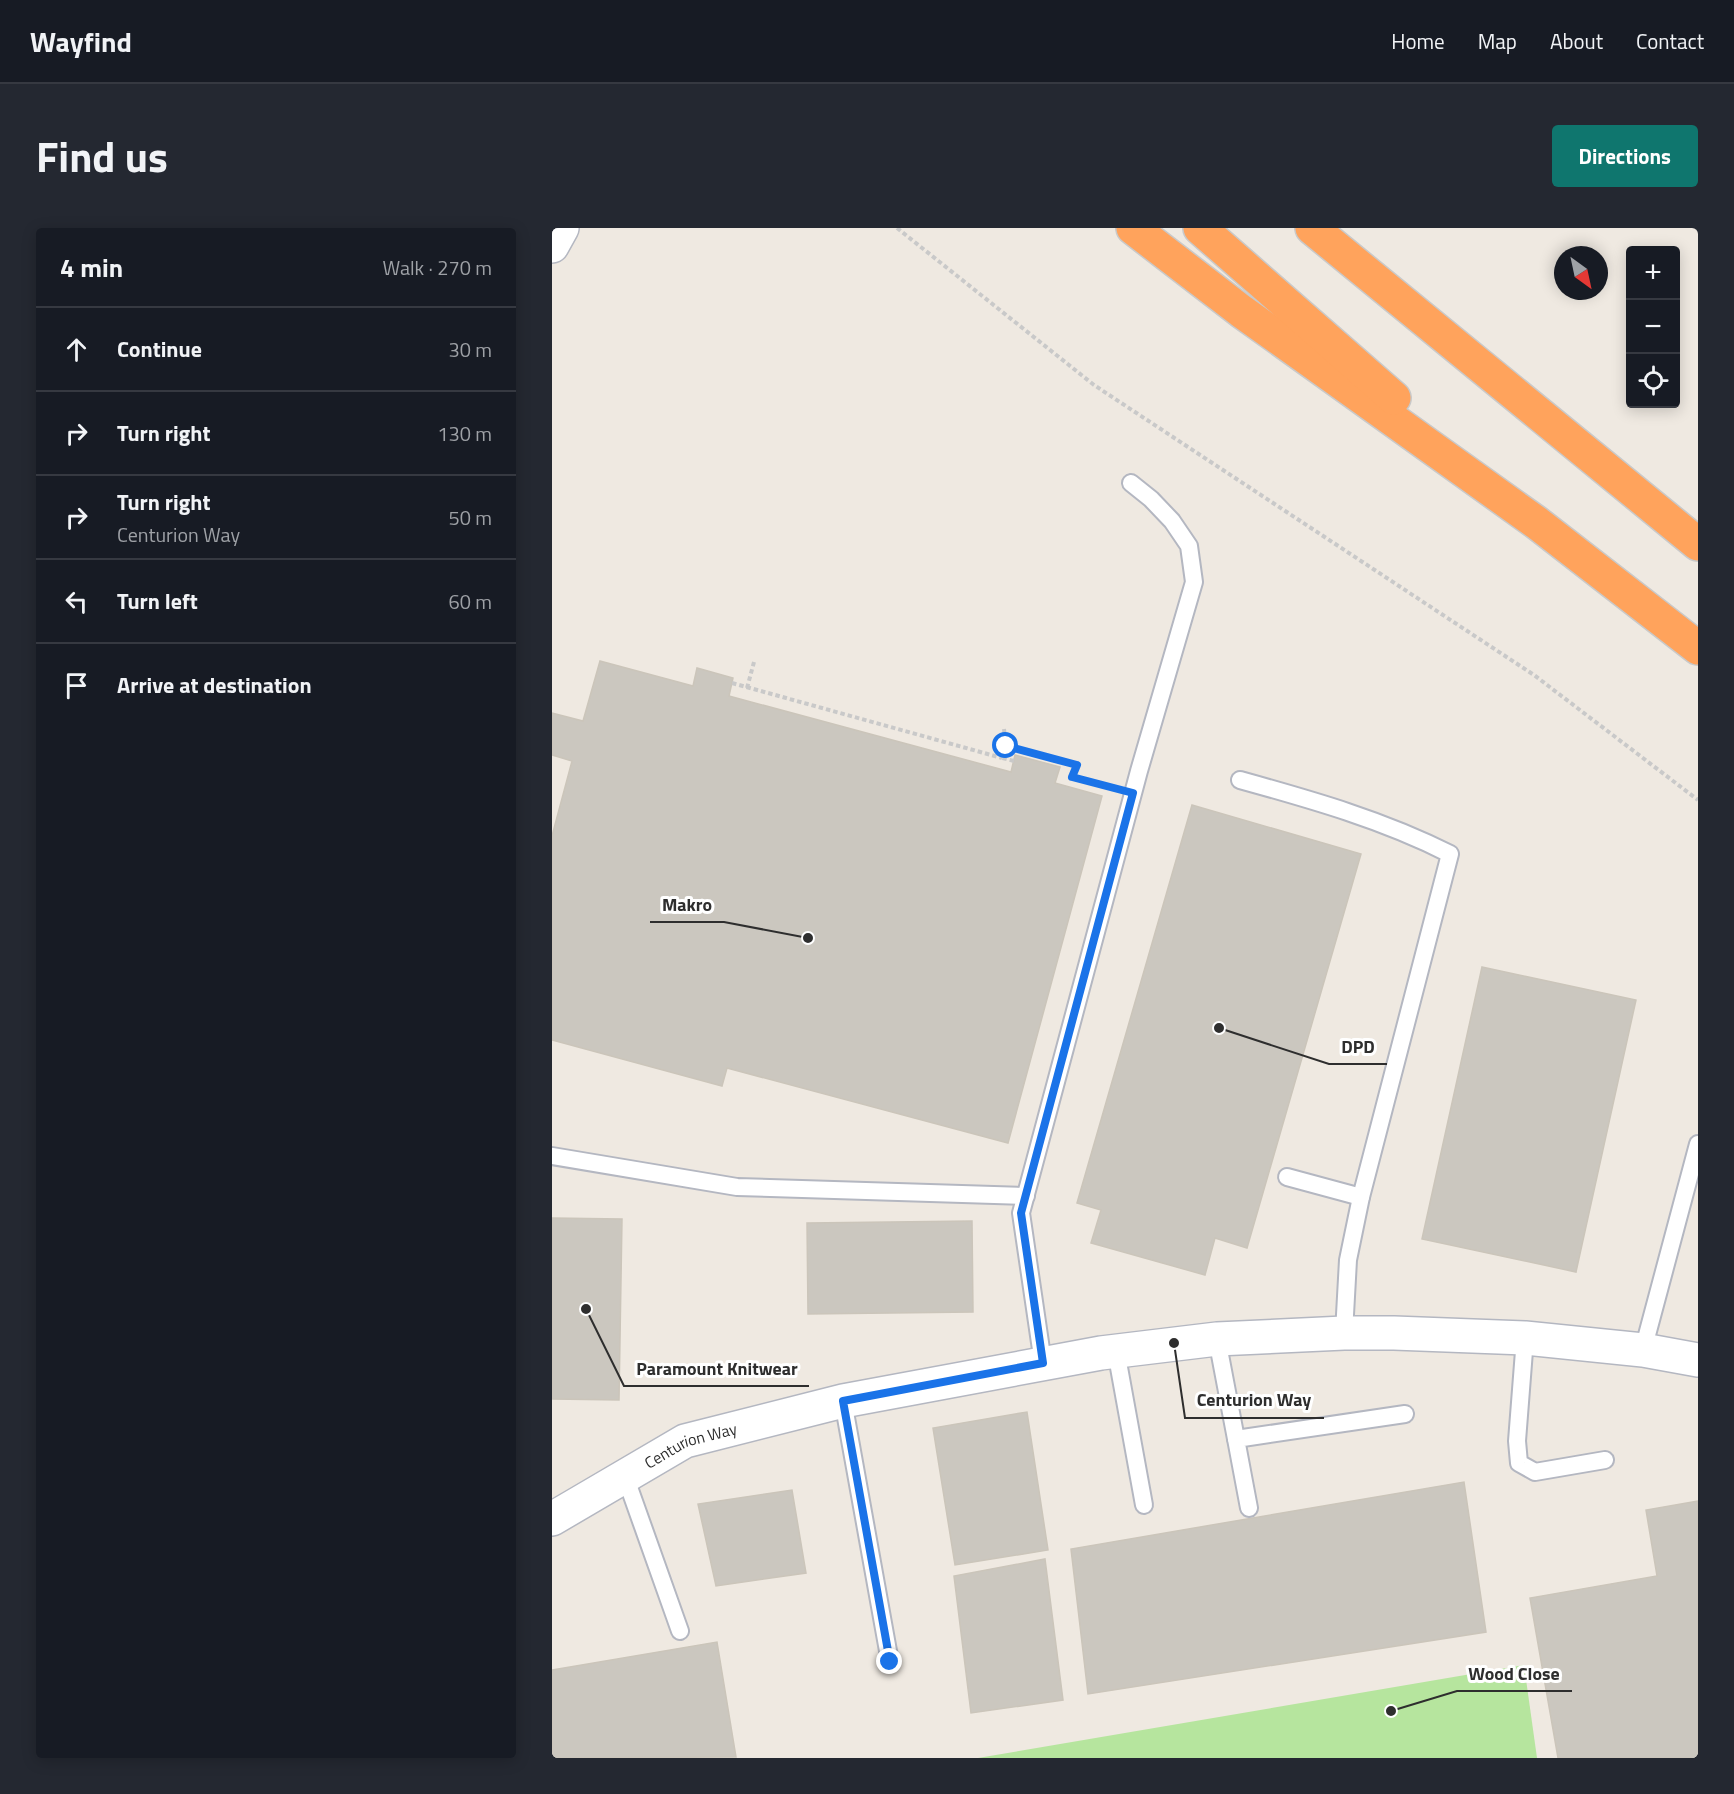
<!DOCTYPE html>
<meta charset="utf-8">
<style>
body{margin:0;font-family:"Titillium Web",sans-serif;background:#242831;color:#f1f3f6}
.controls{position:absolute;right:18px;top:18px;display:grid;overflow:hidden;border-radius:6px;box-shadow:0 3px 15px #0003}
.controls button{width:54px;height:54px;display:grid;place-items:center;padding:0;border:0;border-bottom:2px solid #363941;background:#171b24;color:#f1f3f6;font:30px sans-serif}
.compass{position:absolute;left:1002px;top:18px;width:54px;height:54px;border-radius:50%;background:#171b24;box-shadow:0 3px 15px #0003;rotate:147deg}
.stop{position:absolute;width:18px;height:18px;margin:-14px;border:4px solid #1a73e8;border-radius:50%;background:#fff}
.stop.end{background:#1a73e8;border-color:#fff;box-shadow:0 2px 6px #0008}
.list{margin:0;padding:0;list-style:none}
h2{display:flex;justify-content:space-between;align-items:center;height:78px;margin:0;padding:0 24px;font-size:26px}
h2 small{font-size:20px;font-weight:400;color:#9ea1a6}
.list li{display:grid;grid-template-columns:39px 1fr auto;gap:18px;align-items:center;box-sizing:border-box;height:84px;padding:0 24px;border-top:2px solid #363941}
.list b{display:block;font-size:22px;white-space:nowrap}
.list p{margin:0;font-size:20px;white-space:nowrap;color:#9ea1a6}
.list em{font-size:20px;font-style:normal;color:#9ea1a6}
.icon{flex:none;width:33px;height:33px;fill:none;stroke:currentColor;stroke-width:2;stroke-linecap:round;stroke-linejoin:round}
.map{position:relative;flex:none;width:1146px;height:1530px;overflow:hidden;border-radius:6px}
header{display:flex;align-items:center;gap:36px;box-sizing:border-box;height:84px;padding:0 30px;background:#171b24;border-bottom:2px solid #363941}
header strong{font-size:28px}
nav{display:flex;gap:33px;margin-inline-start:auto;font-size:21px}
.intro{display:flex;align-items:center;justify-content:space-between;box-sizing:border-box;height:144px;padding:0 36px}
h1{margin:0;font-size:42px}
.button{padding:15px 27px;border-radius:6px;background:#0f766e;color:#fff;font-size:21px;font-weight:700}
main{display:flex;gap:36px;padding:0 36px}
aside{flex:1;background:#171b24;border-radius:6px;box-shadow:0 3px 15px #0003}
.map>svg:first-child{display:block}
.green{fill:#b6e59e}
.building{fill:#cbc7bf;stroke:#cbc5ba;stroke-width:1.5}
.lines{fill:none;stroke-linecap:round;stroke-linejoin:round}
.lane-casing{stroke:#b4b7c1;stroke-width:20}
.street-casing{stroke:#b4b7c1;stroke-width:36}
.highway-casing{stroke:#c9c9c9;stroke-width:36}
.path{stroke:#c9c9c9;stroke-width:4;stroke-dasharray:4.5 3;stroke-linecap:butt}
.lane{stroke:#fff;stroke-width:16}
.street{stroke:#fff;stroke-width:33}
.highway{stroke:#ffa35c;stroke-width:33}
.route{stroke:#1a73e8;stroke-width:8}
.labels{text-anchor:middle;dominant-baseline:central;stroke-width:6;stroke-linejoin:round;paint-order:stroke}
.street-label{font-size:16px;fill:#2e2e2e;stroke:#fff}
.leader{fill:none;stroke:#2e2e2e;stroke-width:2}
.callout-dot{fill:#2e2e2e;stroke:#fff;stroke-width:2}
.callout-label{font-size:18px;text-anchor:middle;font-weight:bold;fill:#2e2e2e;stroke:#fff;stroke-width:6;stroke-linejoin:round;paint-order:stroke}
</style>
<header>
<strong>Wayfind</strong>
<nav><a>Home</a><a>Map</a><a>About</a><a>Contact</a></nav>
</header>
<div class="intro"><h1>Find us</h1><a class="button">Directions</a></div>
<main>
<aside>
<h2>4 min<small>Walk · 270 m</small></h2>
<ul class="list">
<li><svg class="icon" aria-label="ahead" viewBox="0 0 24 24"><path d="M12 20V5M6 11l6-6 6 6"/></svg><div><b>Continue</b></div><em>30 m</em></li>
<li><svg class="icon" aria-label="right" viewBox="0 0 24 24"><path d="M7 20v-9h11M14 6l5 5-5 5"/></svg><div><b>Turn right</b></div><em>130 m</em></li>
<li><svg class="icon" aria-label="right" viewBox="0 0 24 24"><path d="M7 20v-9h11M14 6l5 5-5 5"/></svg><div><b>Turn right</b><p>Centurion Way</p></div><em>50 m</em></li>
<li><svg class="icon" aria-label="left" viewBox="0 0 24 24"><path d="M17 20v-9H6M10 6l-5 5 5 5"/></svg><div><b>Turn left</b></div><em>60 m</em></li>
<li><svg class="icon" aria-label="arrive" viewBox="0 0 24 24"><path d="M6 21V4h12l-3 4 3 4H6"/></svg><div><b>Arrive at destination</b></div></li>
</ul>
</aside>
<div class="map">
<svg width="1146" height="1530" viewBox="0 0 1146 1530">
<rect width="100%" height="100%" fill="#efe9e1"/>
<path class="green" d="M972,1437L985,1530H426Z"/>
<g class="building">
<path d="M48,433L141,458L145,440L181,450L177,468L459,544L463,527L508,539L503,555L550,568L456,915L175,840L170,858L0,812V608L20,533L0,527V485L31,493Z"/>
<path d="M640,577L809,626L695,1020L663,1010L653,1047L539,1015L549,982L525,975Z"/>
<path d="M930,739L1084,772L1024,1044L870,1011Z"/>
<path d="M0,990L70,991L67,1172L0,1171Z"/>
<path d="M420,993L421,1084L256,1086L255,995Z"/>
<path d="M475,1184L496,1322L403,1337L381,1200Z"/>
<path d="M912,1254L934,1404L536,1466L519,1321Z"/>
<path d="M240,1262L254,1345L164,1358L146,1276Z"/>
<path d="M1146,1273V1530H1006L978,1370L1105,1348L1094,1282Z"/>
<path d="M493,1331L511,1472L419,1485L402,1348Z"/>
<path d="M165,1414L184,1529L0,1530V1442Z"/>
</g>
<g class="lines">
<defs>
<g id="lane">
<path d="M688,552C760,572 831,592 898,626L809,969L796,1032L792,1105"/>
<path d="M0,928L185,959L474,968"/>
<path d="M735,949L809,969"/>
<path d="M973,1110L965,1213L967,1235L983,1244L1053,1232"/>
<path d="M665,1111L684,1211"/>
<path d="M1091,1122L1146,916"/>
<path d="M564,1123L592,1277"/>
<path d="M491,1135L469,985L587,543L642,354L637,318L620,293L599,271L579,255"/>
<path d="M291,1173L338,1434"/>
<path d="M73,1248L128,1403"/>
<path d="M697,1280L684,1211L853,1186"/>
</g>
<g id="street">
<path d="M0,18L10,0"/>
<path id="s1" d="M0,1291L133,1213L291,1173L549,1125L665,1111L792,1105H842L973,1110L1091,1122L1146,1132"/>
</g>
<g id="highway">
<path d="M581,0L689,83L985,295L1146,420"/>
<path d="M648,0L842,170"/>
<path d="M760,0L1146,316"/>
</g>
</defs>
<use href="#lane" class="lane-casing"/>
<use href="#street" class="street-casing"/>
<use href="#highway" class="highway-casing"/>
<g class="path">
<path d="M345,0L542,157L982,447L1146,572"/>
<path d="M180,455L450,530"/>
<path d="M195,460L202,434"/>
<path d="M452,501L454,518"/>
<path d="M462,533L450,530L454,518L525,537L520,549L560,559"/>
</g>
<use href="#lane" class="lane"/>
<use href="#street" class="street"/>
<use href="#highway" class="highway"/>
</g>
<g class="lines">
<path class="route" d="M338,1434L291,1173L491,1135L469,985L581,565L520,549L525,537L454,518"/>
</g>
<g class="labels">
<g class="street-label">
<text stroke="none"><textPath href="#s1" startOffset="158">Centurion Way</textPath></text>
</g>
</g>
<path class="leader" d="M256 710L172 694H98M667 800L777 836H835M34 1081L72 1158H257M622 1115L633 1190H772M839 1483L905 1463H1020"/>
<g class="callout-dot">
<circle cx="256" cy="710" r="6"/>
<circle cx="667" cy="800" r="6"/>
<circle cx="34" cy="1081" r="6"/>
<circle cx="622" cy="1115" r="6"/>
<circle cx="839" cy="1483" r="6"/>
</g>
<g class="callout-label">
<text x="135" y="683">Makro</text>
<text x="806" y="825">DPD</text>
<text x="165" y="1147">Paramount Knitwear</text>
<text x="702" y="1178">Centurion Way</text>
<text x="962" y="1452">Wood Close</text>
</g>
</svg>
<div class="controls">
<button>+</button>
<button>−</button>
<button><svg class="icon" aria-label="locate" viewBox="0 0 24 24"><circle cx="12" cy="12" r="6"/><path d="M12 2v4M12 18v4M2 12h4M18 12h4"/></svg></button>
</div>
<svg class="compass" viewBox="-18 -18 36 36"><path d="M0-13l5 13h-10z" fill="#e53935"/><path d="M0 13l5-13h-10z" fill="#9ea1a6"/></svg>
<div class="stop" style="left:454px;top:518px"></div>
<div class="stop end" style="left:338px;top:1434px"></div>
</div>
</main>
